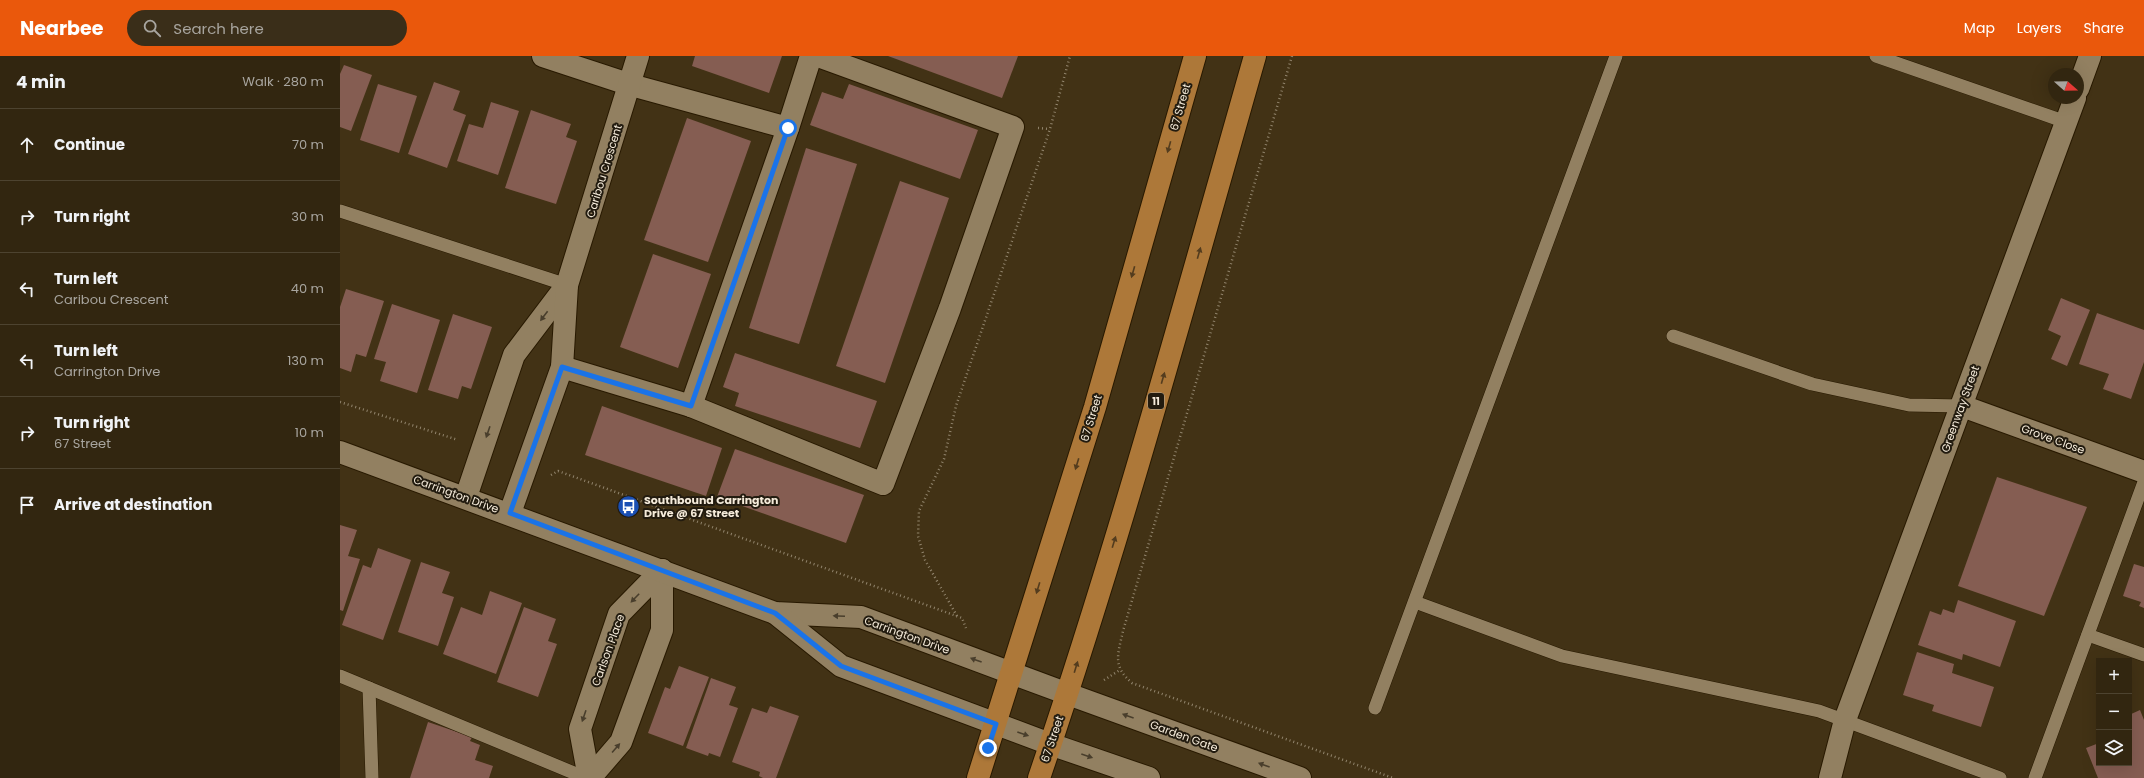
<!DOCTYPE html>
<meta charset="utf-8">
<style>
body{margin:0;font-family:Poppins,sans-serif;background:#3a2e19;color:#f1f3f6}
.controls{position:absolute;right:12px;bottom:12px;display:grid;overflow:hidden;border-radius:0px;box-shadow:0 4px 16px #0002}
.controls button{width:36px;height:36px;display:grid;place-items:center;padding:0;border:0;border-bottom:1px solid #4d4330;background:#322610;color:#f1f3f6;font:20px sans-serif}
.compass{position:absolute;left:1708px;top:12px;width:36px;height:36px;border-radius:50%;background:#322610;box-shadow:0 4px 16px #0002;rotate:110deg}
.stop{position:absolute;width:12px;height:12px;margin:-9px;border:3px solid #1a73e8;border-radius:50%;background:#fff}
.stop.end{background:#1a73e8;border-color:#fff;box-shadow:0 1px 4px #0008}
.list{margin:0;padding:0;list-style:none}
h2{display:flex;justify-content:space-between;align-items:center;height:52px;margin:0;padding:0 16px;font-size:17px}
h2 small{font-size:13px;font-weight:400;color:#a8a59f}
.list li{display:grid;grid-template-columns:26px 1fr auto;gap:12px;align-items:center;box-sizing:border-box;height:72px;padding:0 16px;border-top:1px solid #4d4330}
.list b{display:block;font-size:15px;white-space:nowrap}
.list p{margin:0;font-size:13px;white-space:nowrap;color:#a8a59f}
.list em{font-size:13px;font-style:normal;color:#a8a59f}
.icon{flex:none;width:22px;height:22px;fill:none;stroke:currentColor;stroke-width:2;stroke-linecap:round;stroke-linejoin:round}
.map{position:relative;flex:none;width:1804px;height:722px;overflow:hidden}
header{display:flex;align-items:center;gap:24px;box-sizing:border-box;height:56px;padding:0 20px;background:#ea580c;color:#fff}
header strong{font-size:19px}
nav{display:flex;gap:22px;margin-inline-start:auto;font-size:14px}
.search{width:280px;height:36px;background:#3a2e19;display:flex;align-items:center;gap:10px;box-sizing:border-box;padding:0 14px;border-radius:22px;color:#a8a59f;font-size:15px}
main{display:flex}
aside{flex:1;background:#322610}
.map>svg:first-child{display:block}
.building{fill:#855d52}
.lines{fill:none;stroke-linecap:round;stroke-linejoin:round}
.service-casing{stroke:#281900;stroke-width:14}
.minor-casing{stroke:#281900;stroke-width:24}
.tertiary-casing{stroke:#281900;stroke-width:24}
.primary-casing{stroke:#281900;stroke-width:24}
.path{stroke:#92856d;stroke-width:2.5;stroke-dasharray:1 3;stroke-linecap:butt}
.service{stroke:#928061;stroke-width:13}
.minor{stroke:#928061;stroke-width:22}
.tertiary{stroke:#928061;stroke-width:22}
.primary{stroke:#ad7839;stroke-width:22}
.oneway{fill:#533c1e}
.oneway2{fill:#493e2c}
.route{stroke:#1a73e8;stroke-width:5}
.labels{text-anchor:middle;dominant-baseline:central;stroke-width:4;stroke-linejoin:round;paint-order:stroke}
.shield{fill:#221b0f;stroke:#b6ad9d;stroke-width:1}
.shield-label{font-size:10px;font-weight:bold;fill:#f5ebda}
.street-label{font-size:11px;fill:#f5ebda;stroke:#221b0f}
.poi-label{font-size:11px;font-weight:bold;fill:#f5ebda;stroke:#221b0f;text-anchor:start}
</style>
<header>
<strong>Nearbee</strong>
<div class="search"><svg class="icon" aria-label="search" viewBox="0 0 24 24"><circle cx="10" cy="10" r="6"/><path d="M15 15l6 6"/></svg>Search here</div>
<nav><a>Map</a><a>Layers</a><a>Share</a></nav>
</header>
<main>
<aside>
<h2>4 min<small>Walk · 280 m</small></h2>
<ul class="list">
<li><svg class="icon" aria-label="ahead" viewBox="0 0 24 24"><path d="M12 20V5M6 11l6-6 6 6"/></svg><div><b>Continue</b></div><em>70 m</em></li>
<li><svg class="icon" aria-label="right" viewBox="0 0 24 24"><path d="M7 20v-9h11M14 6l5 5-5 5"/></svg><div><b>Turn right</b></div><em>30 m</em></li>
<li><svg class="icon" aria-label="left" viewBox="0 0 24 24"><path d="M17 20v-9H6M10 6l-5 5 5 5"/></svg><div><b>Turn left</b><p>Caribou Crescent</p></div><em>40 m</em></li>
<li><svg class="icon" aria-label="left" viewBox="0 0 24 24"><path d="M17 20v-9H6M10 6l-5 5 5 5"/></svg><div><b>Turn left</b><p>Carrington Drive</p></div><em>130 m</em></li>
<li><svg class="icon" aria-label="right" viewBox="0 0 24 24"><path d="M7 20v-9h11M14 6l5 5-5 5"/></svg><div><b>Turn right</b><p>67 Street</p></div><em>10 m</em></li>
<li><svg class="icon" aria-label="arrive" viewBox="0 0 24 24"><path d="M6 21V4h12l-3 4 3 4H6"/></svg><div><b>Arrive at destination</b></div></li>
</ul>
</aside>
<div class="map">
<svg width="1804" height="722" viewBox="0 0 1804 722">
<rect width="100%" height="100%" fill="#423215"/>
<g class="building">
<path d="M355,0H442L429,37L352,10Z"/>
<path d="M548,0H678L662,42Z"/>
<path d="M4,9L32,19L11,75L0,71V18Z"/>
<path d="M94,26L120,35L113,54L126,59L107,112L68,98Z"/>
<path d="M38,28L77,40L59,97L20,84Z"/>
<path d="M509,28L638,74L620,123L470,69L482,36L503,43Z"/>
<path d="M151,46L179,55L158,119L117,105L129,68L143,72Z"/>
<path d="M191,54L231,68L226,81L237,85L216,148L165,132Z"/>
<path d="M347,62L411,85L368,206L304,184Z"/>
<path d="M466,92L517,108L459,288L409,272Z"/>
<path d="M560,125L609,142L545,327L496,310Z"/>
<path d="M313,198L371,218L338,312L280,291Z"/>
<path d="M6,233L44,245L26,301L16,298L11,316L0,312V251Z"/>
<path d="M1721,242L1750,254L1727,310L1711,303L1721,280L1708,274Z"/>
<path d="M52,248L100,264L77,337L40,325L46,306L34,303Z"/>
<path d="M1757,257L1804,274V306L1791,343L1763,333L1769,318L1739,308Z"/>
<path d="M113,258L152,271L131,333L122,330L118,343L88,334Z"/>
<path d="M395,297L537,345L520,392L395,350L399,337L383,331Z"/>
<path d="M262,350L382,392L366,440L245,399Z"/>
<path d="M395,393L524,439L506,487L377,441Z"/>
<path d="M1657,421L1747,451L1704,560L1618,530Z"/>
<path d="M0,469L17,474L8,500L20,503L3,555L0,554Z"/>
<path d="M38,492L71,504L43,584L2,569L23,509L31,512Z"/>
<path d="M81,506L110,516L102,537L114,541L98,590L58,576Z"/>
<path d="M1794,508L1804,511V552L1799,550L1801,546L1783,540Z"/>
<path d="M150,535L182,547L156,618L103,598L121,551L142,559Z"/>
<path d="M1618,544L1676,565L1660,611L1623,598L1622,604L1578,589L1590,555L1601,559L1603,553L1614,557Z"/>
<path d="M184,551L216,563L208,585L217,588L198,641L157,626Z"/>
<path d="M1577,596L1614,608L1612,617L1654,631L1641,671L1592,655L1594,649L1563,639Z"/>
<path d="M339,610L369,621L343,690L308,677L325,631L330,633Z"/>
<path d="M371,622L396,631L389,649L398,652L380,701L369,697L368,700L346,692Z"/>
<path d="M430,650L459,660L436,722H423L419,720L420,716L392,706L412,652L427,657Z"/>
<path d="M1800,654L1804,664V722H1758L1746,692L1759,687V707H1789V659Z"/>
<path d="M88,666L132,681L130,685L140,689L135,704L153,710L149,722H70Z"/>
</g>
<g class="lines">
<defs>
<g id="service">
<path d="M1536,0L1726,66"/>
<path d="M0,155L227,229"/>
<path d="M1333,280L1472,328L1569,349L1622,350"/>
<path d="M1075,546L1222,600L1479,655L1660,722"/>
<path d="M1748,579L1804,599"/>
<path d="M0,620L246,722"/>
<path d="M29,632L32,722"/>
<path d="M1035,652L1276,0"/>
<path d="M1695,722L1804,426"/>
</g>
<g id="minor">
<path d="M203,0L291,29L448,72L471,0"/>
<path d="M1738,33L1750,0"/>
<path d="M222,311L351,350L543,428L610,252L673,71L478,0"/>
<path d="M351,350L448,72"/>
<path d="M1622,350L1804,416"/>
<path d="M126,441L174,299L227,229"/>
<path d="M170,457L222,311L227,229L298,0"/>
<path d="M728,638L960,722"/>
<path d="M710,688L809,722"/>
<path d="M249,722L240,673L279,558L322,514"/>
<path d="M250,722L281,686L322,574V514"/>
<path d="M1490,722L1505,664L1735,42"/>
</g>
<g id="tertiary">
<path d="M0,396L435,557L521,561L728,638"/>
<path d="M435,557L501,610L710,688"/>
</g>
<g id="primary">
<path d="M638,722L755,351L855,0"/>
<path d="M699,722C780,484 846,242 915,0"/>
</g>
</defs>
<use href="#service" class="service-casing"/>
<use href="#minor" class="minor-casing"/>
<use href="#tertiary" class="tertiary-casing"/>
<use href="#primary" class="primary-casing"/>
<g class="path">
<path d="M952,0L783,575C778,598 772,610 792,627L1053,722"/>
<path d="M698,72L710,73"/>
<path d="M0,346L118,384"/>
<path d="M211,419L218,415L622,562L626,572"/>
<path d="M617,560L585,504L578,480L579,455L604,403L616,350L710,73L730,0"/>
<path d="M764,624L780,614"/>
</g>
<use href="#service" class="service"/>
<use href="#minor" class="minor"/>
<use href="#tertiary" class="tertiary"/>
<use href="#primary" class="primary"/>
</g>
<defs><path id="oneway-solid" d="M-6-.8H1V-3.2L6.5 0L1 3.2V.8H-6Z"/></defs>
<g class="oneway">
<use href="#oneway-solid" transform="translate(829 91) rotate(106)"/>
<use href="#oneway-solid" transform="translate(859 197) rotate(-74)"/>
<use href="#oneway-solid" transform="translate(793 216) rotate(106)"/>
<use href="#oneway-solid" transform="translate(823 322) rotate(-74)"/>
<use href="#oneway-solid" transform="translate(737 408) rotate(107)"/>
<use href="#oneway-solid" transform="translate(774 486) rotate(-73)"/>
<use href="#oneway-solid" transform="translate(698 532) rotate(107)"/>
<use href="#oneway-solid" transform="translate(736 611) rotate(-73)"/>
</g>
<g class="oneway2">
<use href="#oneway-solid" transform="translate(204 260) rotate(127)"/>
<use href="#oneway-solid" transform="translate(148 376) rotate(109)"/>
<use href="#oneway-solid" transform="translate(295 542) rotate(134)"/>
<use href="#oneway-solid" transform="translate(499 560) rotate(-177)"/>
<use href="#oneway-solid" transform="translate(636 604) rotate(-160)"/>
<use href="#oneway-solid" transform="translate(244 660) rotate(109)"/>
<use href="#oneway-solid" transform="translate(788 660) rotate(-160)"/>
<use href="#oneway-solid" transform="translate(683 678) rotate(19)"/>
<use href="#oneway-solid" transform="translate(276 692) rotate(-49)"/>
<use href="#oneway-solid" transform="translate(747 700) rotate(19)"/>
<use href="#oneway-solid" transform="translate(924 709) rotate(-160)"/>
</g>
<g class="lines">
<path class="route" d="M448,72L351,350L222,311L170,457L435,557L501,610L656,668L648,692"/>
</g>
<defs>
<symbol id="bus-disc" viewBox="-11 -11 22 22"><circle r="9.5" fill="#1a4fb4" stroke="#221b0f"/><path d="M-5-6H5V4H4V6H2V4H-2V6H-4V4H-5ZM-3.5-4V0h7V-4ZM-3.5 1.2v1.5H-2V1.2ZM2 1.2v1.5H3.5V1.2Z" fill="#fff"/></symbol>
</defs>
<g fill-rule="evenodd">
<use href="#bus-disc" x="276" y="438" width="25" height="25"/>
</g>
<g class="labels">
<rect class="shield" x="808" y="337" width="16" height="16" rx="3"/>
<g class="shield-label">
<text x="816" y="345">11</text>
</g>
<g class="street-label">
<text transform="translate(840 51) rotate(-74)">67 Street</text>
<text transform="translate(264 115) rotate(-73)">Caribou Crescent</text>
<text transform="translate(1620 353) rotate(-70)">Greenway Street</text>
<text transform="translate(751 362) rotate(-73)">67 Street</text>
<text transform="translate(1713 383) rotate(20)">Grove Close</text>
<text transform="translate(116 438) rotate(20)">Carrington Drive</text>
<text transform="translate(567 579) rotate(20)">Carrington Drive</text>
<text transform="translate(268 594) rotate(-70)">Carlson Place</text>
<text transform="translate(844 680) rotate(20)">Garden Gate</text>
<text transform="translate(712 683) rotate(-71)">67 Street</text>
</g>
<g class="poi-label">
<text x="304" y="444">Southbound Carrington<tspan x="304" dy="13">Drive @ 67 Street</tspan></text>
</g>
</g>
</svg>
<div class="controls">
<button>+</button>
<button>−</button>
<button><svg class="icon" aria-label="layers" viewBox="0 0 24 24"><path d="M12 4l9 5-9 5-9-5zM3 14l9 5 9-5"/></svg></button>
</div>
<svg class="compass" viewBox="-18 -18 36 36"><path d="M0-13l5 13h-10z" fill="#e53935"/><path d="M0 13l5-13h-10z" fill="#a8a59f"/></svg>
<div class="stop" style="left:448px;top:72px"></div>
<div class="stop end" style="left:648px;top:692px"></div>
</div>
</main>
